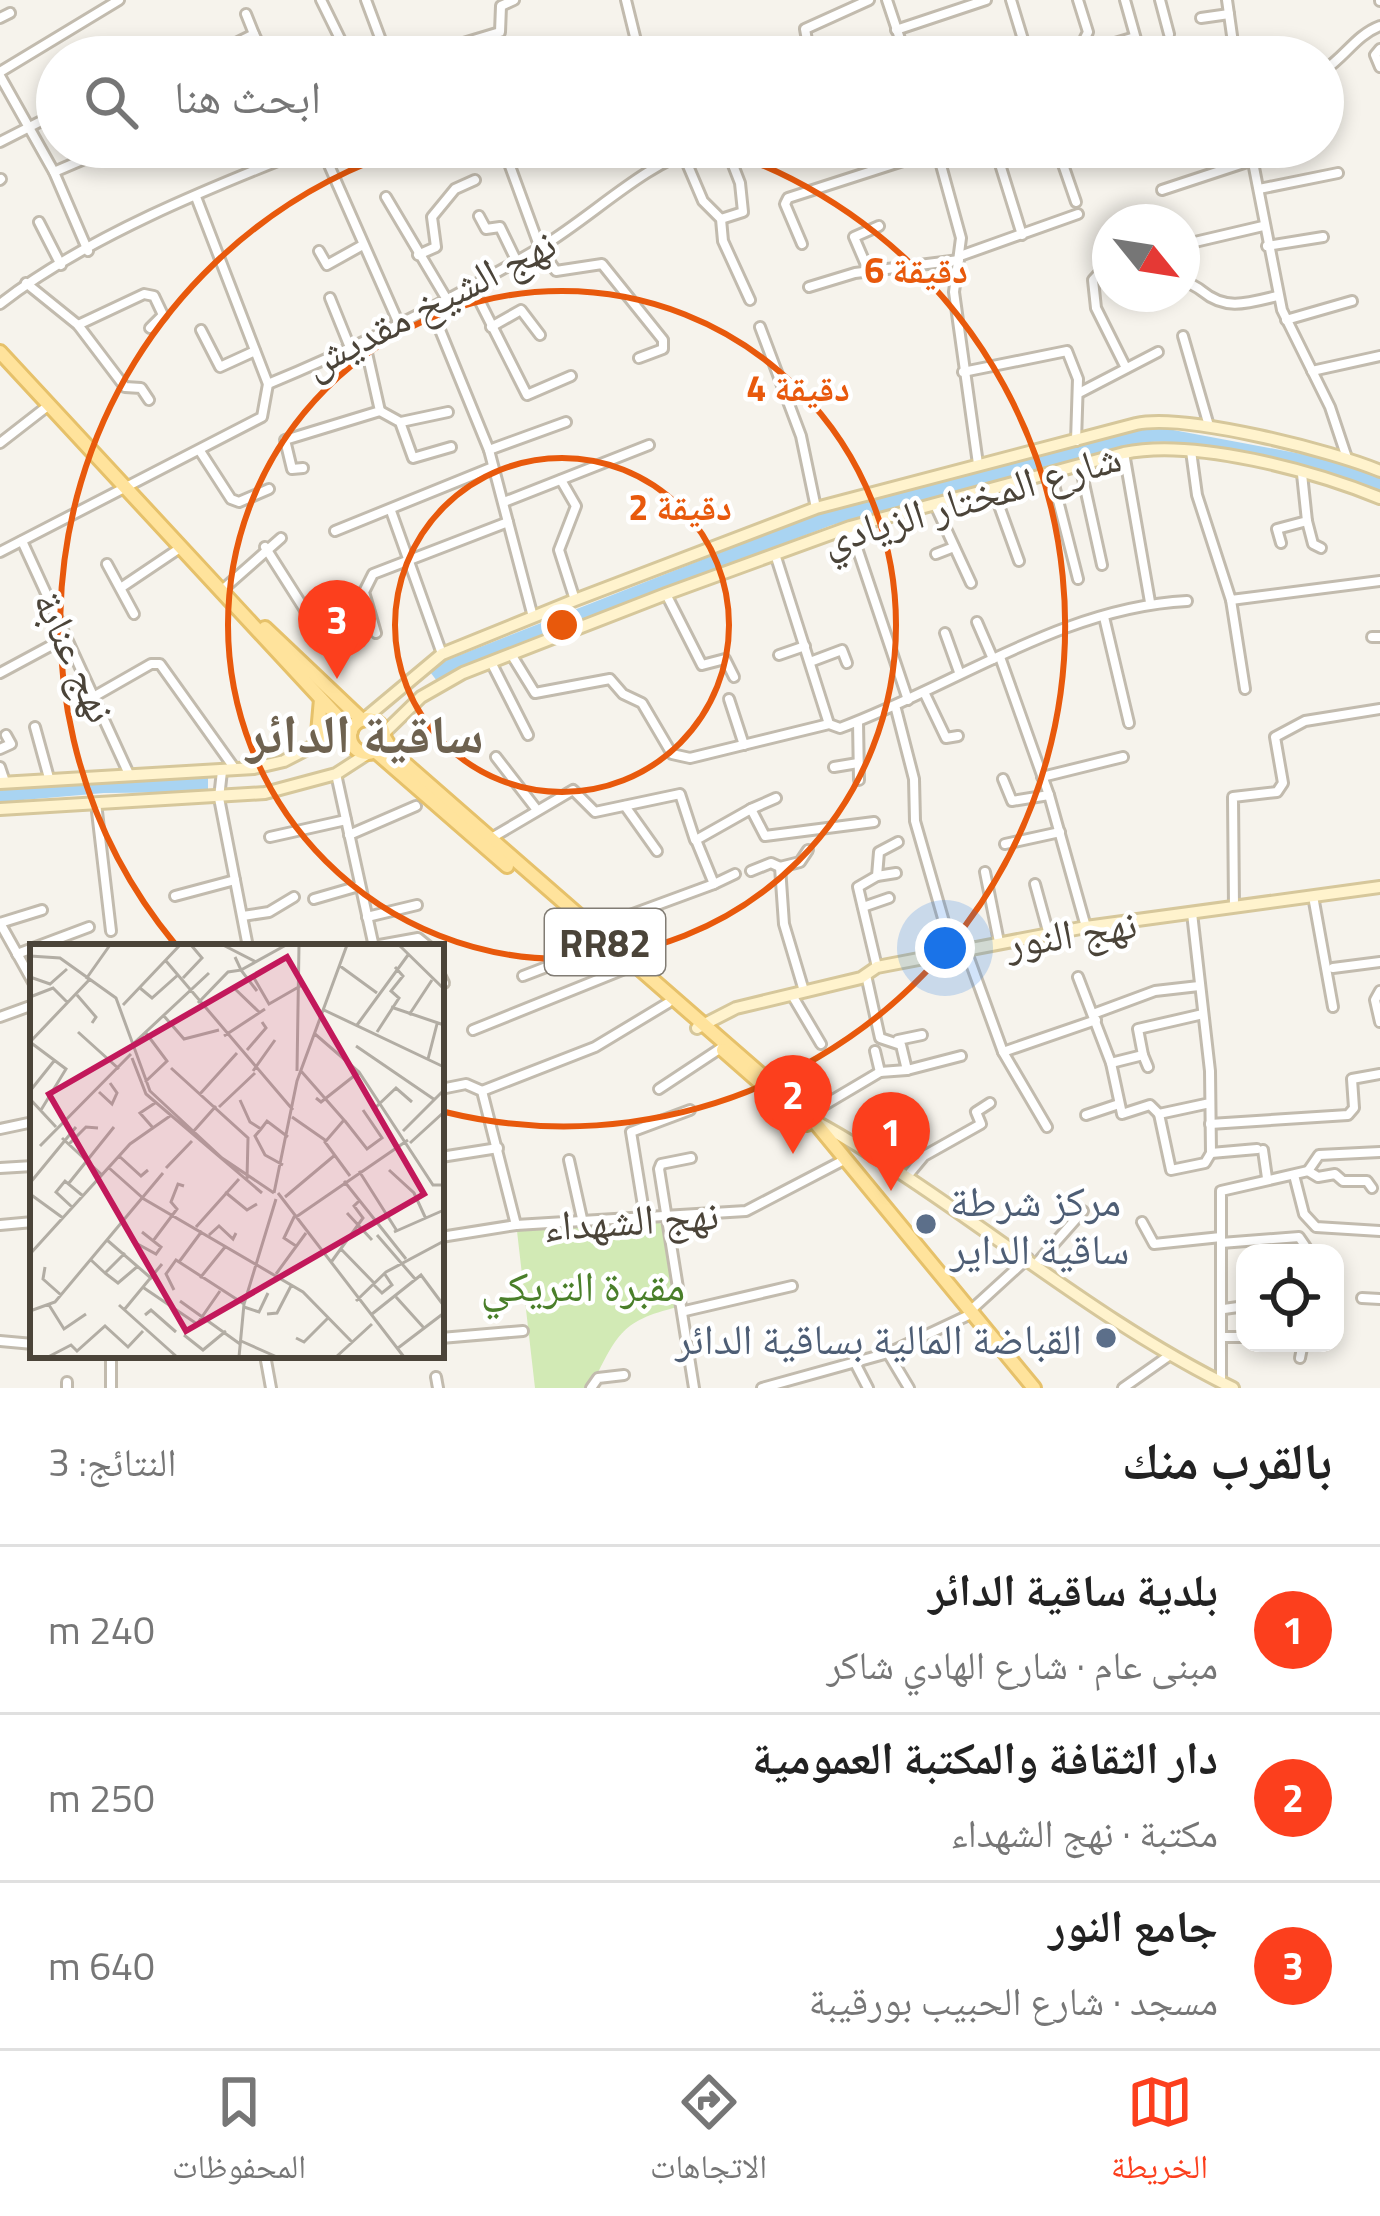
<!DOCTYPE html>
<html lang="ar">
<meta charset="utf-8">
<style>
body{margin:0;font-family:"Titillium Web","Noto Naskh Arabic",sans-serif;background:#f6f6f6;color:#222;direction:rtl}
.controls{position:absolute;right:36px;bottom:36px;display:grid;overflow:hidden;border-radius:24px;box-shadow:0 6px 18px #0003}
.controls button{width:108px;height:108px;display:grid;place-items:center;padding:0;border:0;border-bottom:3px solid #e0e0e0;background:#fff;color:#222;font:60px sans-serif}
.compass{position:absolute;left:1092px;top:204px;width:108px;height:108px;border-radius:50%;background:#fff;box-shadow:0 6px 18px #0003;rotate:120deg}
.you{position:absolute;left:945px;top:948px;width:42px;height:42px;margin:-30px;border:9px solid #fff;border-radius:50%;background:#1a73e8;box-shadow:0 0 0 18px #1a73e833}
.badge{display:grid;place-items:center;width:78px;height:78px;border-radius:50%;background:#fc3f1d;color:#fff;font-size:39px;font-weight:700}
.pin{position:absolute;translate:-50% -99px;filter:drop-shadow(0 3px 6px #0008)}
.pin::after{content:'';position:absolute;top:63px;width:42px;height:36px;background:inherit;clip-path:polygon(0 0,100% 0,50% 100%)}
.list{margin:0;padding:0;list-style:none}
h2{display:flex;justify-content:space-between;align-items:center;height:156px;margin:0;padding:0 48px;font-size:51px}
h2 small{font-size:39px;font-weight:400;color:#767676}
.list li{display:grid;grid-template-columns:78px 1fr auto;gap:36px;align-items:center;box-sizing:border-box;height:168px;padding:0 48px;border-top:3px solid #e0e0e0}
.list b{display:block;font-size:45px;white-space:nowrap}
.list p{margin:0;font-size:39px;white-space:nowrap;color:#767676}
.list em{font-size:39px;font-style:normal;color:#767676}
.icon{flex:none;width:66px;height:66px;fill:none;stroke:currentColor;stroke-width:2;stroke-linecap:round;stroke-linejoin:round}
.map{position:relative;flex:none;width:1380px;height:1388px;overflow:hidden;direction:ltr}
.search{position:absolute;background:#fff;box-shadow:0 6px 18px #0003;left:36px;right:36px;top:36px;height:132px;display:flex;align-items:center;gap:30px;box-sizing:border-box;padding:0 42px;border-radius:66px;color:#767676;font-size:45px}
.sheet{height:660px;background:#fff}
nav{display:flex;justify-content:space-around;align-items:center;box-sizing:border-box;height:168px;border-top:3px solid #e0e0e0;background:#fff;font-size:33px;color:#767676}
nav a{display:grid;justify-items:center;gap:6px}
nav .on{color:#fc3f1d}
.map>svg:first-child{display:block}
.green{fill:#d2eab5}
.water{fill:#a9d4f2}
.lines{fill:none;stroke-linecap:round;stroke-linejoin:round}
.street-casing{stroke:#c2bbae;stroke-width:14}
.secondary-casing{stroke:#d6c79b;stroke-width:16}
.primary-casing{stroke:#e6c16a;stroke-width:18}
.street{stroke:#fff;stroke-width:8}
.secondary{stroke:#fff3cd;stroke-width:10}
.primary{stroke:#ffe39c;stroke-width:12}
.ring{fill:none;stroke:#e8590c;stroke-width:6}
.service-dot{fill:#5c6f8a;stroke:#fff;stroke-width:4.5}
.labels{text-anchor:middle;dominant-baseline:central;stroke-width:9;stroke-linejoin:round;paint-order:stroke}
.shield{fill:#fff;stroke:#817c74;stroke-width:3}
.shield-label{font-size:39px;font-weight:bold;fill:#4b4439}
.street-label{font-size:42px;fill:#4b4439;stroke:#fff}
.service-label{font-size:42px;fill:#4e5e75;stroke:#fff;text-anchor:start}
.park-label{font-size:42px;fill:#4a7f2a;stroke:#fff}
.district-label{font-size:54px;font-weight:bold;fill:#6e6250;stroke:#fff}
.inset-road{fill:none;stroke:#b2ada4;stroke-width:3}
.view{fill:#c2185b;fill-opacity:0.15;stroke:#c2185b;stroke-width:6}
.inset-edge{fill:none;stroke:#4b4439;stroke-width:6}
.centre{fill:#e8590c;stroke:#fff;stroke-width:6}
.ring-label{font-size:36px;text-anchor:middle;font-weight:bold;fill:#e8590c;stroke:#fff;stroke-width:9;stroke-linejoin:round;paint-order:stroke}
</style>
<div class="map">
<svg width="1380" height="1388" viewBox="0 0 1380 1388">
<rect width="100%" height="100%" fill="#f6f3ec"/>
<path class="green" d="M657,1221L666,1228L678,1307C618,1321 617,1337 590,1388H535L517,1231Z"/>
<g class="water">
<path d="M1152,426L1339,461L1380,475V491C1327,471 1197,435 1142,443L832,525L462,666L437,681L427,668L828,510Z"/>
<path d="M208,775V792L104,793L0,802V787Z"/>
</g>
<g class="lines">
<defs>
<g id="street">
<path d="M321,0L349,57"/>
<path d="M366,0L385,51L375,57"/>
<path d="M626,0L640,57"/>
<path d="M887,0L906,57"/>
<path d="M1011,0L1028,56"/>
<path d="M1125,0L1141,57"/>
<path d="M1160,0L1169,34"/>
<path d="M1227,0L1235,57"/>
<path d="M1380,0V1"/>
<path d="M246,14L254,34"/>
<path d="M0,18L10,13"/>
<path d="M1201,18L1229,14"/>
<path d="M896,30L986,0"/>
<path d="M1115,43L1135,37"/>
<path d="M1380,49L1375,55L1380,67"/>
<path d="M1027,53L1080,48L1088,32L1078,0"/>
<path d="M210,56L254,34L265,57"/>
<path d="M138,57L146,53"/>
<path d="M296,57H298"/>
<path d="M417,57L500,32L501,6L514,0"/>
<path d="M810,57L805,29L869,0"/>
<path d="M1323,71C1345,57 1356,35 1380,26"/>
<path d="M0,72L119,0"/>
<path d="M0,76L54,172L88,251"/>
<path d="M0,142L57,113"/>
<path d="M321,147L399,324"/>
<path d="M503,147L540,248L556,271L602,264L663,340V349L639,358"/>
<path d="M680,147L703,201L721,219L723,241L750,300"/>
<path d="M936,147L961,238L954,292L978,464"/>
<path d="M1021,147L999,161L1022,235"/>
<path d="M1057,147L1076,202"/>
<path d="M1250,147L1282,310L1330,407L1347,458"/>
<path d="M1180,152L1197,147"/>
<path d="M54,172L96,154L145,147"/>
<path d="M0,180L1,179"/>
<path d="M1259,189L1338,173"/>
<path d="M1162,190L1253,160"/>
<path d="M196,197L268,384"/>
<path d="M386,197L446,298"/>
<path d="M479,216L486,229L500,227L516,260"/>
<path d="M721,219L743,212L740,183L726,147"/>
<path d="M39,222L61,265"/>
<path d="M802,244L785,204L788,198L937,150"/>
<path d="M1182,245L1263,226"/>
<path d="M1267,246L1323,237"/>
<path d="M319,251L327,265L361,246"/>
<path d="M418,255L436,247L432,217L455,189L475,180"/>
<path d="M960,256L1078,214"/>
<path d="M1104,268L1093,280L1096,308L1126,368"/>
<path d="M869,272L854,237L879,226"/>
<path d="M1182,272C1187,286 1192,283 1202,291C1226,311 1248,303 1277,296"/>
<path d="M26,283L78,325L125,387L141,388L149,400"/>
<path d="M471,284L527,395L571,376"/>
<path d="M809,287L855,273L959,260"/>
<path d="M330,298L351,350"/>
<path d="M0,304C86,237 211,187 313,147"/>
<path d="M431,308L489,450L533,617"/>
<path d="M1286,320L1352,301"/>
<path d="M78,325L144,294L154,296L163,315L150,328"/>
<path d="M491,327L521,310L540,335"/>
<path d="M760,327L801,436L816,508"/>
<path d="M201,330L220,367L255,351"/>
<path d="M1183,336L1209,426"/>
<path d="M1312,371L1380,356"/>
<path d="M963,372L1067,351L1078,379L1076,441"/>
<path d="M1079,393L1158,352"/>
<path d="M380,411L400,422L413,458L451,447"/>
<path d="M401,422L448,412"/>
<path d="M0,443L49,405"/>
<path d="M489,450L566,422"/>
<path d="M200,451L231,499L239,502L269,489"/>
<path d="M1191,451L1197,495L1231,600L1380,581"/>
<path d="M1124,453L1150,602"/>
<path d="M1080,465L1102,565"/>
<path d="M303,468L292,469L285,440L380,411L365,344"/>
<path d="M1051,473L1078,579"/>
<path d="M561,480L576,506L559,550L575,600"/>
<path d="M993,489L1019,561"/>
<path d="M504,502L649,445"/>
<path d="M935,505L971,583"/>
<path d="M391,511L442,654"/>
<path d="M1307,521L1313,544L1321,548"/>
<path d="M850,527L908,700"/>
<path d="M335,531L493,467"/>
<path d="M22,541L128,772"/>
<path d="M1281,543L1277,529L1307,521L1302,474"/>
<path d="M265,547L324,640L341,632L345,641"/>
<path d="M0,552L262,417L268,384C363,345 454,298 543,246C594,215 643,165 700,147"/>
<path d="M775,554L829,724"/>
<path d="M936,554L954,547"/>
<path d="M107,564L134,614"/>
<path d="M122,587L180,548"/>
<path d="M221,591L281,538"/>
<path d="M666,594L702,665L725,659L734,677"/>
<path d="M1231,600L1245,689"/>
<path d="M1104,617L1129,723"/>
<path d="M977,622L993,659"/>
<path d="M376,633L364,592L373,574L508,522"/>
<path d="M945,633L959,672"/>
<path d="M1372,637H1380"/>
<path d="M511,654L535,693L610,679L623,694L642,703L672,754L690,758L829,724L840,728C954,686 1063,607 1187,601"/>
<path d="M779,655L805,646"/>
<path d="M1000,657L1049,795L1086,927"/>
<path d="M491,662L528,735"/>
<path d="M810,662L842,650L847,663"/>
<path d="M0,673L67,637"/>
<path d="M924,692L946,738L958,736"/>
<path d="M95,696L151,664H160L235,769"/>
<path d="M729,699L744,745"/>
<path d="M896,709L914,779L915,821L953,953"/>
<path d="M858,722L859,780"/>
<path d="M35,727L49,778"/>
<path d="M0,749L11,744L6,735"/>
<path d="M496,757L537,810"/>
<path d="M0,767L5,782"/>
<path d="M834,767L858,763"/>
<path d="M222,771L219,798L248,947"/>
<path d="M336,774L374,947"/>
<path d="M1042,777L1123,757"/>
<path d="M1003,779L1012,801L1049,795"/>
<path d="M96,803L111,931"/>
<path d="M625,806L657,851"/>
<path d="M751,809L776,798"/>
<path d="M349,835L416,806"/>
<path d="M270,837L346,820"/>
<path d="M488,840L573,790L595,812L680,794L695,840"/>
<path d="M1005,844L1060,832"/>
<path d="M751,871L771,863L780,867"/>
<path d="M985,872L999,942"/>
<path d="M877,876L896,873"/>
<path d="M714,884L735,874"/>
<path d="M1035,884L1049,935"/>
<path d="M175,896L235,880"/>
<path d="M1313,896L1333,1007"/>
<path d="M314,899L359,886"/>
<path d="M863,907L889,898"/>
<path d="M1234,907L1233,797L1277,792L1283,783L1275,737L1305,721L1380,709"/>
<path d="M1192,913L1210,1071L1211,1153L1205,1163L1171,1170L1159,1114L1210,1103"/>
<path d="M243,916L269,912L294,897"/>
<path d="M367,917L417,905"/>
<path d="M0,923L33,982"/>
<path d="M0,923L42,910"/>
<path d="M592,938L619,919L714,884L696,840L751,809L765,836L874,822"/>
<path d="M374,946L418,938L429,947"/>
<path d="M966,950L1003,1052L1047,1127"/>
<path d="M17,954L89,927"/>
<path d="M877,967L858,887L877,876L879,852L898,842"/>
<path d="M1333,968L1380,962"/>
<path d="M866,975L880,1038L901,1045L907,1070L961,1056"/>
<path d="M523,976L601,946"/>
<path d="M441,977L444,983"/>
<path d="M1078,977L1111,1063L1122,1114L1150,1105L1159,1114"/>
<path d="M804,991L784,924L780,867L800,862L808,850"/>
<path d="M1380,991L1375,1000L1380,1022"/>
<path d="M792,995L821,1044"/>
<path d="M1093,1014L1155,991L1199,986"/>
<path d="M0,1017L33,1005"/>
<path d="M473,1030L627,968"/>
<path d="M898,1040L922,1035"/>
<path d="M875,1051L880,1072"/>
<path d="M1003,1052L1096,1020"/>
<path d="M1143,1055L1148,1067"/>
<path d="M1111,1063L1143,1055L1138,1029L1203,1014"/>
<path d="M441,1089L466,1084L482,1091L516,1225L746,1211L844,1160"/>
<path d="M659,1089L721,1048"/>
<path d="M482,1091L595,1047L668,1003"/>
<path d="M809,1114L880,1072L907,1070"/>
<path d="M1086,1115L1119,1104"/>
<path d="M1210,1124L1348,1115L1354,1108L1352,1079L1380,1074"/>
<path d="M0,1129L33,1122"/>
<path d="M1263,1150L1267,1178"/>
<path d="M1211,1153L1257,1149"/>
<path d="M441,1157L498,1148"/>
<path d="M691,1158L661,1164L659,1169L694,1388"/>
<path d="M569,1160L583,1223"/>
<path d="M0,1168L33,1166"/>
<path d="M1308,1171L1319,1155L1380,1152"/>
<path d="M909,1174L924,1156L981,1124L976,1112L990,1103"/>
<path d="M1294,1175L1304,1214L1316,1227L1380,1231"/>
<path d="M645,1218L631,1132L690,1110"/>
<path d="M1142,1222L1154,1244L1221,1237"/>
<path d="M0,1225L33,1222"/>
<path d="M441,1237L516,1225"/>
<path d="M1221,1243L1299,1237L1310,1253"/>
<path d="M1037,1263L1083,1211"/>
<path d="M1362,1298L1380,1299"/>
<path d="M1224,1309L1245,1306"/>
<path d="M685,1311L792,1286"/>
<path d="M970,1311L1028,1258"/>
<path d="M1225,1337H1245"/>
<path d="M441,1338L523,1331"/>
<path d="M0,1341L33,1344"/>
<path d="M888,1353L909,1388"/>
<path d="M111,1355V1388"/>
<path d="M265,1355L271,1388"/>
<path d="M1300,1358L1303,1343"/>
<path d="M854,1361L868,1388"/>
<path d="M436,1377L438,1388"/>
<path d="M1221,1381V1191L1308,1171L1318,1177L1335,1174L1343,1181H1367L1372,1188"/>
<path d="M67,1382V1388"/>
<path d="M591,1388L598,1378L624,1375"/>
<path d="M762,1388L888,1353L971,1314"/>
<path d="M1123,1388L1170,1355"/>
</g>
<g id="secondary">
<path d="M363,720L442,654L575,600L816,508L1136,424C1184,413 1333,451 1380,471"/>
<path d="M384,733L421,697L463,673L666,594L850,527L1124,453C1193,438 1314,471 1380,498"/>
<path d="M0,783L254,768L284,761L342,731L351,732"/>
<path d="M0,809L265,793L336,774L370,752"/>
<path d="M697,1028L736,1008L861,978L877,967L1086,927L1380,887"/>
<path d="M817,1122C961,1202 1085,1316 1233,1388"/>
</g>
<g id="primary">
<path d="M0,352L351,731"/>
<path d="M265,628L362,720"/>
<circle cx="367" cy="736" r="17"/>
<path d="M384,737L394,754L814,1121L1034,1388"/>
<path d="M317,745L321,699"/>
<path d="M375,751L507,866"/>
<path d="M723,1050L807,1124"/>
</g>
</defs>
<use href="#street" class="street-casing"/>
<use href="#secondary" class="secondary-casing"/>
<use href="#primary" class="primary-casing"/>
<use href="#street" class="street"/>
<use href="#secondary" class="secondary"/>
<use href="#primary" class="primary"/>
</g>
<g class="ring">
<circle cx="562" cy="625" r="167"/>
<circle cx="562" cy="625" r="334"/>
<path d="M175 944A501 501 0 0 1 411 147M713 147A501 501 0 0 1 445 1112"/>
</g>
<g class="service-dot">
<circle cx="926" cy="1224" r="12"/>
<circle cx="1106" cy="1338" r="12"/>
</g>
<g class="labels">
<rect class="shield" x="545" y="909" width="120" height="66" rx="9"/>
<g class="shield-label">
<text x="605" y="942">RR82</text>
</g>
<g class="street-label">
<text transform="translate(429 302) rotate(-27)">نهج الشيخ مقديش</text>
<text transform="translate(971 497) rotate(-16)">شارع المختار الزيادي</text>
<text transform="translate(76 656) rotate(65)">نهج عنابة</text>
<text transform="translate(1071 932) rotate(-9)">نهج النور</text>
<text transform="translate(631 1219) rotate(-4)">نهج الشهداء</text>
</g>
<g class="service-label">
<text x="950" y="1200">مركز شرطة<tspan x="950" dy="48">ساقية الداير</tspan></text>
<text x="1082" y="1338" text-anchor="end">القباضة المالية بساقية الدائر</text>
</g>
<g class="park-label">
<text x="583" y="1285">مقبرة التريكي</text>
</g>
<g class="district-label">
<text x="365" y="733">ساقية الدائر</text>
</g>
</g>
<g transform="translate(30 944)">
<rect width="414" height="414" fill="#f6f3ec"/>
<path class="inset-road" d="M193,1L226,18M369,1L414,45M0,12L30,14L86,54L120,147L192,214L244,249M205,13L211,26L256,1M136,17L263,166M310,22L347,49M0,33L20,40L37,25M153,34L172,14L161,1M224,34L239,60L272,41M56,35L80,1M203,43L229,68M110,44L122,54L149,30M47,51L66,73L62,79M0,53L23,44L38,59M168,59L198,28L211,26L227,47M93,61L150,1M361,63L414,81M294,66L414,123M379,71L402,36M134,72L154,95L189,86M327,81L378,11M48,88L89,125M347,88L369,54L361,47L373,32L365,23M285,90L329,128L403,241H414M194,92L235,65M0,98L36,125L11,166M0,98L60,35M104,99L179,29M326,102L405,156M217,106L236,84L232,78M102,114L116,150L232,249M398,115L407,80M141,124L218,194L217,235M223,127L245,96M267,127L269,1M271,127L314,176L295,198L320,232M115,138L137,117L116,89M0,147L24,117M69,148L82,160L87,149L80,139M169,151L207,109M286,154L291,158L329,128M0,155L26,183M210,156L220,178L231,185L237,177L258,193M189,163L225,129M346,163L366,144L382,158M262,173L295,196M315,177L337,205L352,194L333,166M124,185L110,169L125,159M231,185L225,192L235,211L253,221M373,187L414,146M162,189L186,162M32,194L72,231M380,199L414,168M39,200L56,183L68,184M10,202L101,110M89,212L111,232L118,226M78,223L114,255L273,348L323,399M136,224L162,197M359,226L384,249L396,275M329,227L367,287M314,237L376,315M0,239L46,183M39,239L84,183M195,248L217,266L227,260M244,249L267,137L317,1M248,249L374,413M0,250L33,274M255,253L305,211M42,263L26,248L35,237L53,252M317,269L342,296M265,271L254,294L266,302M266,273L378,196M166,283L209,235M364,288L414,266M179,291L189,282L203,295L206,289M347,291L386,336M77,296L122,335M102,297L126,310L131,303L112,288M123,297L147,265L141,258L148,240L154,242M310,304L345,340M0,310L100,200L140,172M61,316L75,329L95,309M302,317L333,274L324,262L330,256M149,318L172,287M15,323L13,335L31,351M75,329L88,339L108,322M246,330L276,289M170,334L195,303M344,341L352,349L362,341L354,329M114,344L167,380L190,347M144,346L136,330L146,316L214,360M366,353L394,384M150,357L210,400M326,357L356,328L414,297M19,361L34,385L56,370M89,361L147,413M214,363L229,368L238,349M94,366L132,320M0,367L25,358L133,229M237,370L247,369L262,340M342,370L391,331L414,362M115,371L121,366L146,388M154,391L173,406L196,387M266,394L274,398L299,373M211,397L247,413M368,404L414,369M18,413L41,401L47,407L75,382L98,403L113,387M209,413L214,360L246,255M306,413L342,380"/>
<path class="view" d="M257,13L394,250L156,387L19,150Z"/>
<rect width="414" height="414" class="inset-edge"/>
</g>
<circle cx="562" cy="625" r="18" class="centre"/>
<g class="ring-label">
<text x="916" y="283">6 دقيقة</text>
<text x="798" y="401">4 دقيقة</text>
<text x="680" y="520">2 دقيقة</text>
</g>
</svg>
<div class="controls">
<button><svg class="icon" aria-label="locate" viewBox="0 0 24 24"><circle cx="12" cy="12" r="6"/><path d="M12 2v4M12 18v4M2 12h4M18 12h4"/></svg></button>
</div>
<svg class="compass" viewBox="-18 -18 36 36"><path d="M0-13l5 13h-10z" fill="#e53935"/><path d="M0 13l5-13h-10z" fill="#767676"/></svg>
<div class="you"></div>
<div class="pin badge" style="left:891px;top:1191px">1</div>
<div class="pin badge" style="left:793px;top:1154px">2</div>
<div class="pin badge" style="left:337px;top:679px">3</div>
<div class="search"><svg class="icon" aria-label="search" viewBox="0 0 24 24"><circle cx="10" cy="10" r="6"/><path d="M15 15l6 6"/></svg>ابحث هنا</div>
</div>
<section class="sheet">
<h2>بالقرب منك<small>النتائج: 3</small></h2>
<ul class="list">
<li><span class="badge">1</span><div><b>بلدية ساقية الدائر</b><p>مبنى عام · شارع الهادي شاكر</p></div><em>240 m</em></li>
<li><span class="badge">2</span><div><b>دار الثقافة والمكتبة العمومية</b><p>مكتبة · نهج الشهداء</p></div><em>250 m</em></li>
<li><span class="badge">3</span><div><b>جامع النور</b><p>مسجد · شارع الحبيب بورقيبة</p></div><em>640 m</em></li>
</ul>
</section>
<nav>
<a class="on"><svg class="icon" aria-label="map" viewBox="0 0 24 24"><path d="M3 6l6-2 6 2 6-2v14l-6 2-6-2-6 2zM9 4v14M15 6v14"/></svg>الخريطة</a>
<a><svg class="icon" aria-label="directions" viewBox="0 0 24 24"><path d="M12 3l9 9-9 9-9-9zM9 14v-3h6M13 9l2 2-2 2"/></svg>الاتجاهات</a>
<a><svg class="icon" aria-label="saved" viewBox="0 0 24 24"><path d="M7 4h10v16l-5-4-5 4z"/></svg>المحفوظات</a>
</nav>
